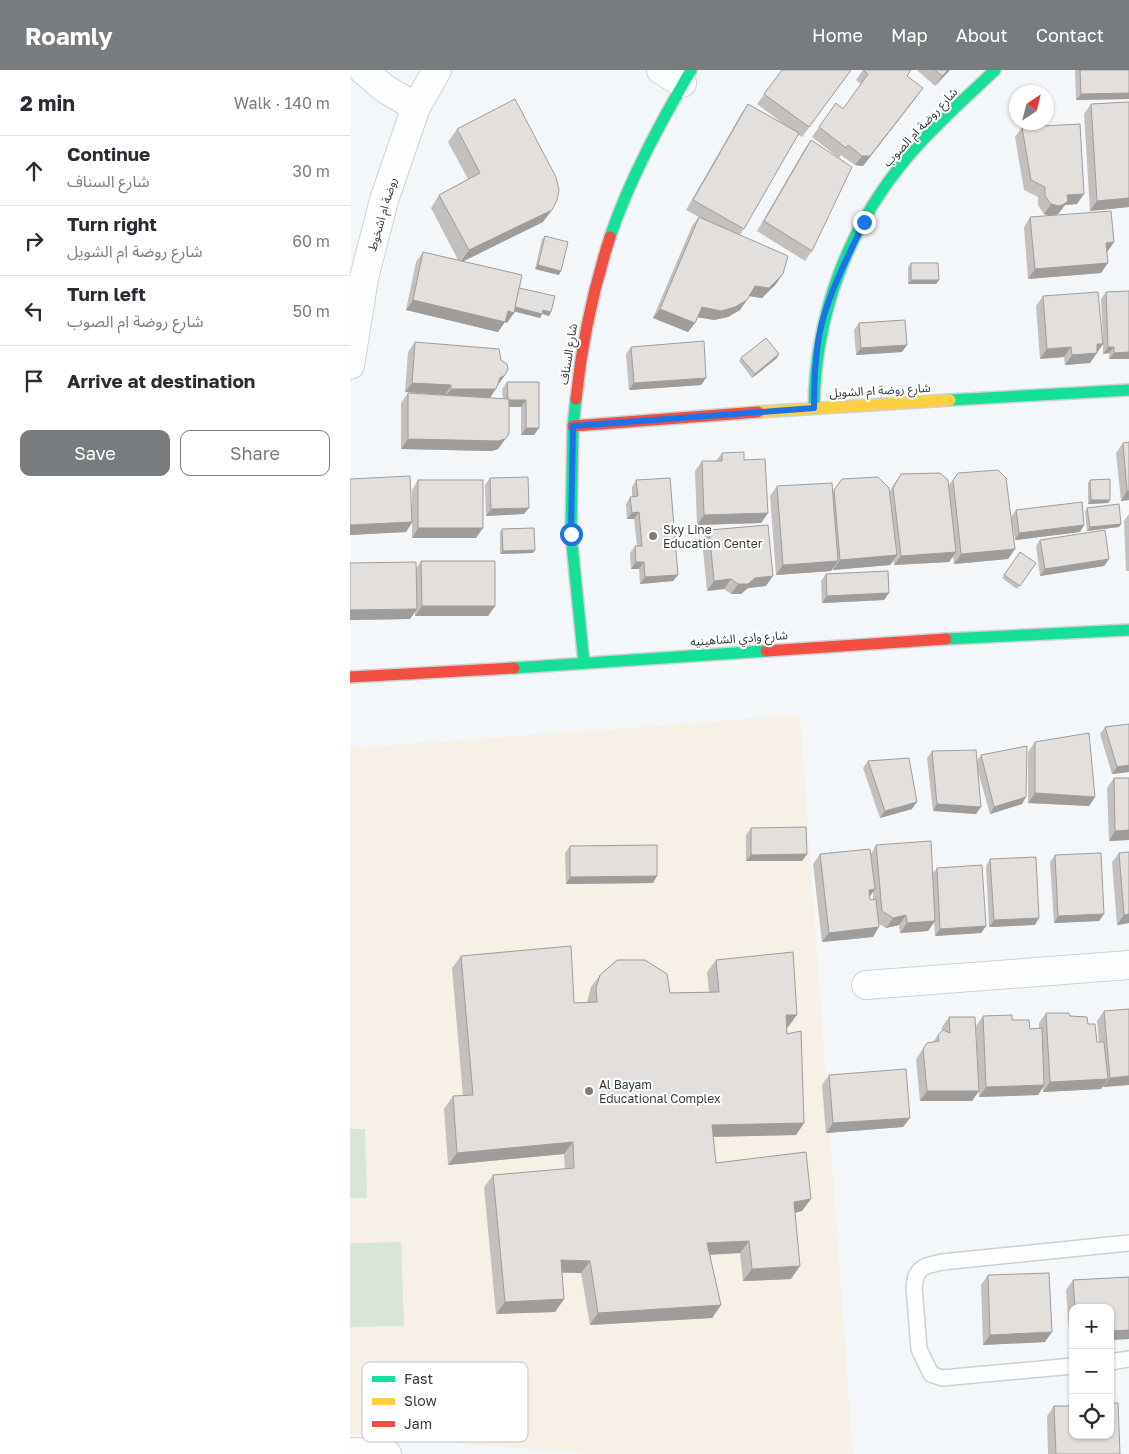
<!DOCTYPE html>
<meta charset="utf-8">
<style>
body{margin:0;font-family:"Golos Text","Noto Sans Arabic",sans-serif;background:#f7f7f7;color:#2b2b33}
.controls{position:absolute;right:15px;bottom:15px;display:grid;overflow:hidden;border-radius:10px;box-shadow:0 1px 4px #0004}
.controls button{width:45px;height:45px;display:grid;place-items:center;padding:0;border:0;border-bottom:1px solid #e1e1e2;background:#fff;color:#2b2b33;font:25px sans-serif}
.compass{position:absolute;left:659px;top:15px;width:45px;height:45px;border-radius:50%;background:#fff;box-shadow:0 1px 4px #0004;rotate:35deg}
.stop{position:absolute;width:15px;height:15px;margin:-11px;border:4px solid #1a73e8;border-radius:50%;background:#fff}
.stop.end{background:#1a73e8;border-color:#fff;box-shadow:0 1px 5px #0008}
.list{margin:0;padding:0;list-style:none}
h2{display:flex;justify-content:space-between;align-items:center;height:65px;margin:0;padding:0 20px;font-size:21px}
h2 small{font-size:16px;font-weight:400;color:#7c7c81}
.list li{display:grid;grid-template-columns:32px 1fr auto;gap:15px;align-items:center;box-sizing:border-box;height:70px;padding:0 20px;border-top:1px solid #e1e1e2}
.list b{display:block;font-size:19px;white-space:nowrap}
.list p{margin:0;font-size:16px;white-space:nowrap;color:#7c7c81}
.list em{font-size:16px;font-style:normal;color:#7c7c81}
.actions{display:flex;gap:10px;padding:15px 20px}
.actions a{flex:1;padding:11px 0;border:1px solid #797c7e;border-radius:10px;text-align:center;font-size:18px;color:#797c7e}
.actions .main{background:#797c7e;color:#fff}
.icon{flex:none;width:28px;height:28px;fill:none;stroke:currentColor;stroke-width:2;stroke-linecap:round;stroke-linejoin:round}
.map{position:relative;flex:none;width:779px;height:1384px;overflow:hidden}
header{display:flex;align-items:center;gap:30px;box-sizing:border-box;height:70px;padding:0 25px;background:#797c7e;color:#fff}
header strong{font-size:24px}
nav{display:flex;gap:28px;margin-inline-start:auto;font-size:18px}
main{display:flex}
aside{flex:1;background:#fff}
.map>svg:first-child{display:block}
.education{fill:#f6f0e6}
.green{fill:#d8e5d8}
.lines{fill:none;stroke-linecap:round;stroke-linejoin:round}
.lane-casing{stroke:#ced2d4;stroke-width:18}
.street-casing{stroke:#ced2d4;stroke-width:30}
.fast-casing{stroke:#ced2d4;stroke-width:14}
.slow-casing{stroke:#ced2d4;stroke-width:14}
.jam-casing{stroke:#ced2d4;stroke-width:14}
.lane{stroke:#fdfefe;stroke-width:15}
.street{stroke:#fdfefe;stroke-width:28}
.fast{stroke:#16e098;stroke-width:11}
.slow{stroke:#ffcf43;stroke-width:11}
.jam{stroke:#f24e42;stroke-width:11}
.wall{fill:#c3c0bd;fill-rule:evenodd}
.shaded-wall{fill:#9f9c9a}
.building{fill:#e3dfdc;stroke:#9f9c9a}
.route{stroke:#1a73e8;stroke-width:6}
.poi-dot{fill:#797c7e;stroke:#fff;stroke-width:2}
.labels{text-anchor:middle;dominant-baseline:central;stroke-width:4;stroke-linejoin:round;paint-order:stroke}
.street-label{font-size:12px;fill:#373a3c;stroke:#fff}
.poi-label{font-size:12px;fill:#373a3c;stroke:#fff;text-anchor:start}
.key{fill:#fff;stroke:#c3c4c4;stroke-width:1}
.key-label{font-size:14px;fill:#373a3c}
</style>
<header>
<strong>Roamly</strong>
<nav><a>Home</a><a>Map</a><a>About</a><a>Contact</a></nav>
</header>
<main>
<aside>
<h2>2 min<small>Walk · 140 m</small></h2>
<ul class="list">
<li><svg class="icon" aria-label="ahead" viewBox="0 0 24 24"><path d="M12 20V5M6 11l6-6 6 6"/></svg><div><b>Continue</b><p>شارع السناف</p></div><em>30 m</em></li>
<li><svg class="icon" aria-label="right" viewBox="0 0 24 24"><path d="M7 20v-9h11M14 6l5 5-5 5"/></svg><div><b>Turn right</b><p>شارع روضة ام الشويل</p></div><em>60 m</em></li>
<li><svg class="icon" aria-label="left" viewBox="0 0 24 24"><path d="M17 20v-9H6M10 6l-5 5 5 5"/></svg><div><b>Turn left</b><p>شارع روضة ام الصوب</p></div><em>50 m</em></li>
<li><svg class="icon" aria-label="arrive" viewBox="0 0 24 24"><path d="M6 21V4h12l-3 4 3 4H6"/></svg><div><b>Arrive at destination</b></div></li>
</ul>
<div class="actions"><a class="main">Save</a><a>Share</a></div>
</aside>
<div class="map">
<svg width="779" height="1384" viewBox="0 0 779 1384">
<rect width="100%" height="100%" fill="#f4f7fa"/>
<path class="education" d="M450,645L503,1384H238L0,1365V678Z"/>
<g class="green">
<path d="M0,1059H15L17,1128H0Z"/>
<path d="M51,1172L54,1256L0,1257V1173Z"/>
</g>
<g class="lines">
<defs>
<g id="lane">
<path d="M760,1292L779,1289"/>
<path d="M723,1296L592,1308L581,1304L569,1279L564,1217L566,1206L570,1200L576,1196L592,1192L779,1173"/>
</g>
<g id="street">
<path d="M13,0L35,19L66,37"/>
<path d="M311,0L332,13"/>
<path d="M0,295L14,208L34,130L66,37L87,0"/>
<path d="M516,915L779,895"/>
<path d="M0,1382L37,1384"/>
</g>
<g id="fast">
<path d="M260,167C280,108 310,54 341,0"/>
<path d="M226,329L223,356L221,464L234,593"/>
<path d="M600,330L779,320"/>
<path d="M464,338C465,246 497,160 556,89C583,56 615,29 645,0"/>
<path d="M596,569L779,560"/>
<path d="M164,598L416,581"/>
</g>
<path id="slow" d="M408,342L600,330"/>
<g id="jam">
<path d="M226,329C232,271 242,223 260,167"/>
<path d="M223,356L408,342"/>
<path d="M416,581L596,569"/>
<path d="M0,607L164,598"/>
</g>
</defs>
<use href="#lane" class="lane-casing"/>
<use href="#street" class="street-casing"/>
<use href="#fast" class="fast-casing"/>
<use href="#slow" class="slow-casing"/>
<use href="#jam" class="jam-casing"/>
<use href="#lane" class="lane"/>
<use href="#street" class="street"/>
<use href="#fast" class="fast"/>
<use href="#slow" class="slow"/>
<use href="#jam" class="jam"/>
</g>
<g class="wall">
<path d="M432,0H501L452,67L448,65L390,165L426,214L412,228L399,226L390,240L378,247L364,250L348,247L345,253L338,262L303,248L342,156L349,147L336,140L391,44L398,34L435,55L407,34Z"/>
<path d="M513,0L557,6L566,28L513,96L505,95L491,85L489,88L462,67L486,33L493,39L511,14L506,10Z"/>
<path d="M567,0H600L585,16Z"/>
<path d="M726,0H779V29L726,30L725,1Z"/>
<path d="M779,32V137L740,141L734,44L741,34Z"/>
<path d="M672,57L727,134L715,135L708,144L704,145L764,172L757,182L751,203L678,209L674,157L680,147L700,146L694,144L688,135V127L674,120L665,67Z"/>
<path d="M107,59L193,152L113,191L169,218L201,242L199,246L192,244L190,248L164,241L157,253L155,252L148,262L56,240L66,192L73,182L108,190L81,138L89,125L118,109L98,72Z"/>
<path d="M461,70L462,181L455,191L407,161L454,80Z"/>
<path d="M195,166L209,205L185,199L192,169Z"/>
<path d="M561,193L589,210L586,214H558V197Z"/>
<path d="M779,221V289H759V283L753,284V274L740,293L715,295L714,287L690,289L686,236L693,226L753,272L751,229L756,222Z"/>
<path d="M509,253L552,282L506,285L504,260Z"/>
<path d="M65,272L151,290L155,305L147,316L140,328L153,329L152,319L157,312H189L184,365H171V337H159V364L148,379L142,381L51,379V333L58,323L95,325L55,322L58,282Z"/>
<path d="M281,277L351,315L279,320L276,284Z"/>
<path d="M391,288H427L402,308L389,291Z"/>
<path d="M773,373L779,430L771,431L766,383Z"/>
<path d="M372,383L394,390L418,443L411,453L347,455L345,401L352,391H366Z"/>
<path d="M608,403L665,479L658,489L604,494L603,486L599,492L544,495V491L540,495L483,500V498L481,501L426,505L420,426L427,416L483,422L492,409L539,423L544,414L551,404L599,415Z"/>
<path d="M140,408L174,444L136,446L135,415Z"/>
<path d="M0,409L62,437V420L68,410L126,468H62V453L56,462L0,465Z"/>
<path d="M286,410L328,505L323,511L290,514L289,499H281L280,483L285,476H287L284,449H277L276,434L280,427H282V417Z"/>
<path d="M740,410L760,430L758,433L738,434V413Z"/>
<path d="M737,438L771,454L769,457L737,461L735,442Z"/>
<path d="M666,440L734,455L730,462L665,470L661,447Z"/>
<path d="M779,444V501H776L774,451Z"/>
<path d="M152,459L183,483L150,484V462Z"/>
<path d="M359,460L416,516L398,518L391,524H381L374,519L357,521L352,470Z"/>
<path d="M690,470L759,489L754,496L690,506L686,476Z"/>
<path d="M670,482L686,493L667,519L652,508Z"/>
<path d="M71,491L145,536L138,546H65V542L60,549L0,550V493L66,499Z"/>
<path d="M476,504L539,523L534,530L472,533L471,511Z"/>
<path d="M779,654V702L762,704L750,664L755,657Z"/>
<path d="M685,672L745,727L739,736L678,733V682Z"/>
<path d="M582,681L627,690L631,685L672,734L640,744L627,698L626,744L583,741L577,688Z"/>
<path d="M518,691L562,739L530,748L513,698Z"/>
<path d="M764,708L779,770L759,771L757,718Z"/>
<path d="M401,758L457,784L452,791H396V765Z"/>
<path d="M526,775L583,803L587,798L636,856L631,863L585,866L584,852L578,861L550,863L549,855L536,858L529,854L523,867L472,872L463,794L470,784H521ZM523,822V830H520V826Z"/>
<path d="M220,776L303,813L216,814L215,783Z"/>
<path d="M769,783L779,853L767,855L762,792Z"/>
<path d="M705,785L754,844L749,851L704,853L700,792Z"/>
<path d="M640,789L685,855L639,857L636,796Z"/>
<path d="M111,886L224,933L237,932L241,917L250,905L320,923L359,922L357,902L366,890L438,957H437V964L454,1053L446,1065L363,1067L366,1093L452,1141L445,1143L441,1209L393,1211L390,1183L360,1185L371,1235L362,1248L240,1255L231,1203H212L214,1229L205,1242L146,1244L134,1117L143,1105L215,1099L214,1084L98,1095L94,1039L103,1026H113L102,898Z"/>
<path d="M754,941L779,1015L753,1017V1016L751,1019L693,1022V1018L688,1025L629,1027L626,956L633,946L662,950L680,959L689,958V953L696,943L720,946L738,954L747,972H749L747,951Z"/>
<path d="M599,947L622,1031H570L566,989L577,973L583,972L588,965L592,961V957Z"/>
<path d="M479,1005L560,1048L553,1057L476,1063L472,1015Z"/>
<path d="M638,1205L695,1272L633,1275L631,1215Z"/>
<path d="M779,1207V1269L760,1270V1238H723V1273H720L716,1220L723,1210Z"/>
<path d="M723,1328V1365L770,1384H698L697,1346L704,1336H718Z"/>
</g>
<g class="shaded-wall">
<path d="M598,0H600L585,16L592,6Z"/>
<path d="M573,18L513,96L505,95L512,86Z"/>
<path d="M779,23V29L726,30L731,24Z"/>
<path d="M734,124L727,134L715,135L708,144L702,146L694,144L701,134L717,125Z"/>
<path d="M779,128V137L740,141L747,131Z"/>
<path d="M202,140L193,152L110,193L119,180Z"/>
<path d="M764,172L757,182L749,183L756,173Z"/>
<path d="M758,193L751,203L678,209L685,199Z"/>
<path d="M188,195L211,201L209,205L185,199Z"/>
<path d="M433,204L426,214L412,228L398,226L405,216Z"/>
<path d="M561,210H589L586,214H558Z"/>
<path d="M63,230L158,241L164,243L157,253L155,252L148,262L56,240Z"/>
<path d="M397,230L390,240L378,247L364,250L346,247L352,237Z"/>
<path d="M164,237L192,244L190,248L162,241Z"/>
<path d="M310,239L345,253L338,262L303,248Z"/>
<path d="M193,240L201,242L199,246L191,243Z"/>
<path d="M747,274H753L740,293L715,295L722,285Z"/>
<path d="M557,275L552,282L506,285L511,278Z"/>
<path d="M721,277L714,287L690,289L697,279Z"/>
<path d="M758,277H764L759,283L753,284Z"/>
<path d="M779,282V289H759L764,283Z"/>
<path d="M429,284L427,288L402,308L405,304Z"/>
<path d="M155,305L148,315L143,318L150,308Z"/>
<path d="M356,308L351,315L279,320L284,313Z"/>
<path d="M62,313L101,315L95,325L55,322Z"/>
<path d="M101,319H146L139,329L94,328Z"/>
<path d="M158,330H176L171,337H153Z"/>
<path d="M176,358H189L184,365H171Z"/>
<path d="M159,364L148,379L142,381L51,379L58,369Z"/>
<path d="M777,421H779V430L771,431Z"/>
<path d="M741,430H760L758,433L738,434Z"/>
<path d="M179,438L174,444L136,446L141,439Z"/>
<path d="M289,442L284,449H277L282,443Z"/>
<path d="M418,443L411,453L347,455L354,445Z"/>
<path d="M62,452L56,462L0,465V455Z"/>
<path d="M771,454L769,457L737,461L740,457Z"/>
<path d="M734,455L730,462L665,470L669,463Z"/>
<path d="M68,458H133L126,468H62Z"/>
<path d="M665,479L658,489L604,494L611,484Z"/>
<path d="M185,480L183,483L150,484L153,481Z"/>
<path d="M606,482L599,492L544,495L551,486Z"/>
<path d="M547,485L540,495L483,500L490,490Z"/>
<path d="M759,489L754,496L690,506L695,499Z"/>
<path d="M488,491L481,501L426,505L433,495Z"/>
<path d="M286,492H294L289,499H281Z"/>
<path d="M328,505L323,511L290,514L295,507Z"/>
<path d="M423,506L416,516L398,518L391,524H381L388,514L405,508Z"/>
<path d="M381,509L374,519L357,521L364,511Z"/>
<path d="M539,523L534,530L472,533L477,526Z"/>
<path d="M72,536H145L138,546H65Z"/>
<path d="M67,539L60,549L0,550V540Z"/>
<path d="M779,695V702L762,704L767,697Z"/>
<path d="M685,723L745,727L739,736L678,733Z"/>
<path d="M676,727L672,734L640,744L644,737Z"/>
<path d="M567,732L562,739L530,748L535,741Z"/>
<path d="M587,734L631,737L626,744L583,741Z"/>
<path d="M779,760V770L759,771L765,761Z"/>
<path d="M457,784L452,791H396L401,785Z"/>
<path d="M307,806L303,813L216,814L220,807Z"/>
<path d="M525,819L518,829L519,820Z"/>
<path d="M754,844L749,851L704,853L708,846Z"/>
<path d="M779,844V853L767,855L774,845Z"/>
<path d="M556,845L549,855L536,858L543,848Z"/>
<path d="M689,848L685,855L639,857L644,850Z"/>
<path d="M585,851L578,861L550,863L557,853Z"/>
<path d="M636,856L631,863L585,866L590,859Z"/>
<path d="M529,857L523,867L472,872L479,863Z"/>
<path d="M436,945H447L438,957L427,958Z"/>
<path d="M779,1006V1015L753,1017L760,1008Z"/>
<path d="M758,1009L751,1019L693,1022L700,1012Z"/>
<path d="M694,1015L688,1025L629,1027L636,1017Z"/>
<path d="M577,1021H629L622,1031H570Z"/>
<path d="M560,1048L553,1057L476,1063L483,1053Z"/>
<path d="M454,1053L446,1065L353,1067L362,1055Z"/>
<path d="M223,1072L214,1084L98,1095L107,1083Z"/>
<path d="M461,1129L452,1141L436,1145L444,1132Z"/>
<path d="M399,1171L390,1183L349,1185L357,1173Z"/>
<path d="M211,1190L240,1191L231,1203L202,1202Z"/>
<path d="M450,1196L441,1209L393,1211L402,1199Z"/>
<path d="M214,1229L205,1242L146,1244L155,1232Z"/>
<path d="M371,1235L362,1248L240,1255L248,1243Z"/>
<path d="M779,1260V1269L760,1270V1261Z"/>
<path d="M702,1262L695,1272L633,1275L640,1265Z"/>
</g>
<g class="building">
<path d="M432,0H501L459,57L414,24Z"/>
<path d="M513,0H561L557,6L573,18L520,86H512L498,75L496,78L469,57L486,33L493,39L518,4Z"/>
<path d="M585,0H598L592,6Z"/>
<path d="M730,0H779V23L731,24Z"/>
<path d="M165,29L206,107L209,120L207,130L202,140L119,180L89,125L130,103L107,59Z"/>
<path d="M779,32V128L747,131L741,34Z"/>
<path d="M398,34L449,63L394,159L343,130Z"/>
<path d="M730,54L734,124L717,125L718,131L714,134L709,136L701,134L695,126V117L681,110L672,57Z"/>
<path d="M461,70L502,97L462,181L414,151Z"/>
<path d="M761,141L764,172L756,173L758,193L685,199L680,147Z"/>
<path d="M349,147L438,186L433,204L419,218L405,216L397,230L385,237L371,241L352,237L345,253L310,239Z"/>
<path d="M195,166L218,172L211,201L188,195Z"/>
<path d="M73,182L172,205L164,243L158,241L155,252L63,230Z"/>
<path d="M561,193H588L589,210H561Z"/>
<path d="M169,218L205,226L201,242L193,240L192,244L165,237Z"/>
<path d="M779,221V282L764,283V277H758L756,222Z"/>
<path d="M748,222L753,274H747V283L722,285L721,277L697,279L693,226Z"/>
<path d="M555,250L557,275L511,278L509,253Z"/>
<path d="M416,268L429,284L405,304L391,288Z"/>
<path d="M354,271L356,308L284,313L281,277Z"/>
<path d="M65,272L149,279L151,290L157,294L158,299L155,305L150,308L146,319H101V315L62,313Z"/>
<path d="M157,312H189V358H176V330H159V329H158Z"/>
<path d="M58,323L159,329V364L155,369L148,371L58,369Z"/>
<path d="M779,372V421H777L773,373Z"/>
<path d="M394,382V390L415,389L418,443L354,445L352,391H372V383Z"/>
<path d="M648,400L656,408L665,479L611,484L603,410L608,403Z"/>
<path d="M590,403L598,410L606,482L551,486L543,418L551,404Z"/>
<path d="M60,406L62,452L0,455V409Z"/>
<path d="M178,407L179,438L141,439L140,408Z"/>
<path d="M528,407L539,418L547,485L490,490L484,420L492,409Z"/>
<path d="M320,408L328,505L295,507L294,492H286L285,476H292L289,442L282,443L280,427L288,426L286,410Z"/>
<path d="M760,409V430H741L740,410Z"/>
<rect x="68" y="410" width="65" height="48"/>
<path d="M482,413L488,491L433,495L427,416Z"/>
<path d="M732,432L734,455L669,463L666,440Z"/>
<path d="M769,434L771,454L740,457L737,438Z"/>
<path d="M418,455L423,506L405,508L398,514H388L381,509L364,511L359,460Z"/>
<path d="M184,458L185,480L153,481L152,459Z"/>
<path d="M755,460L759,489L695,499L690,470Z"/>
<path d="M670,482L686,493L670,516L654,505Z"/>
<path d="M71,491H145V536H72Z"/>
<path d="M66,492L67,539L0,540V493Z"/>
<path d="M538,501L539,523L477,526L476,504Z"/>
<path d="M779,654V695L767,697L755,657Z"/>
<path d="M739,663L745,727L685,723V672Z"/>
<path d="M677,676L676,727L644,737L631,685Z"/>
<path d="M626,680L631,737L587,734L582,681Z"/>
<path d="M559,688L567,732L535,741L518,691Z"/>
<path d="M764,708H779V760L765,761Z"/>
<path d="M456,757L457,784L401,785V758Z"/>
<path d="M581,771L585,851L557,853L556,845L543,848L532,841L526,775Z"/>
<path d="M307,775V806L220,807V776Z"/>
<path d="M520,779L525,819L519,820L520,830L526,829L529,857L479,863L470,784Z"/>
<path d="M779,782V844L774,845L769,783Z"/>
<path d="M751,783L754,844L708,846L705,785Z"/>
<path d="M686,787L689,848L644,850L640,789Z"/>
<path d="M632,795L636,856L590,859L587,798Z"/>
<path d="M221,876L224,933L247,932L246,918L250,905L267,890H295L317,904L320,923L369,922L366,890L443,882L447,945H436L437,964L451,961L454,1053L362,1055L366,1093L456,1082L461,1129L444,1132L450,1196L402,1199L399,1171L357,1173L371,1235L248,1243L240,1191L211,1190L214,1229L155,1232L143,1105L224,1098L223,1072L107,1083L103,1026L123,1025L111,886Z"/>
<path d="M779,939V1006L760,1008L754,941Z"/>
<path d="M696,943H719L720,946L737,947L738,954H745L747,972H754L758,1009L700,1012Z"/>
<path d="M662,945V950H679L680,959L692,958L694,1015L636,1017L633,946Z"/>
<path d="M599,947H625L629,1021H577L573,979L577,973L589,971L588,965L593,960L600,963Z"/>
<path d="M556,999L560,1048L483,1053L479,1005Z"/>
<path d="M699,1203L702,1262L640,1265L638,1205Z"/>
<path d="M779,1207V1260L760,1261V1238H725L723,1210Z"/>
<path d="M760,1333H768L770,1384H706L704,1336H723V1365H760Z"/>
</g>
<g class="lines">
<path class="route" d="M221,464L223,356L464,338C464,309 465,280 472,253C481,218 499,185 514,152"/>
</g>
<g class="poi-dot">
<circle cx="303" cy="466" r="5"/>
<circle cx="239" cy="1021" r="5"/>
</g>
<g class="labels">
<g class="street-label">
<text transform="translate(570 57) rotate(-47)">شارع روضة ام الصوب</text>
<text transform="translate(32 144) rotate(-74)">روضة ام اشخوط</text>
<text transform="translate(218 284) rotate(-81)">شارع السناف</text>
<text transform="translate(530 320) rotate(-3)">شارع روضة ام الشويل</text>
<text transform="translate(389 568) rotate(-4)">شارع وادي الشاهينيه</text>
</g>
<g class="poi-label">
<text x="313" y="459">Sky Line<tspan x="313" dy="14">Education Center</tspan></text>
<text x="249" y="1014">Al Bayam<tspan x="249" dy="14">Educational Complex</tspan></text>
</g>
</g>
<rect x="12" y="1292" width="166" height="80" rx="8" class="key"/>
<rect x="22" y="1306" width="23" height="6" fill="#16e098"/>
<rect x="22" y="1328" width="23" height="7" fill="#ffcf43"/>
<rect x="22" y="1351" width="23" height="6" fill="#f24e42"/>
<g class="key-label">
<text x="54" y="1314">Fast</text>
<text x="54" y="1336">Slow</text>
<text x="54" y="1359">Jam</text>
</g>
</svg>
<div class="controls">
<button>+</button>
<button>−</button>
<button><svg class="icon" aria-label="locate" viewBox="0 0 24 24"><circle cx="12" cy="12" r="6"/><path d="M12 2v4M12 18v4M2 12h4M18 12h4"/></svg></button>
</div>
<svg class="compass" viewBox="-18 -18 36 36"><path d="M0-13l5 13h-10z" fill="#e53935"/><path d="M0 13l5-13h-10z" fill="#7c7c81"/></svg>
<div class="stop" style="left:221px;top:464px"></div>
<div class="stop end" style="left:514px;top:152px"></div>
</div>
</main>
